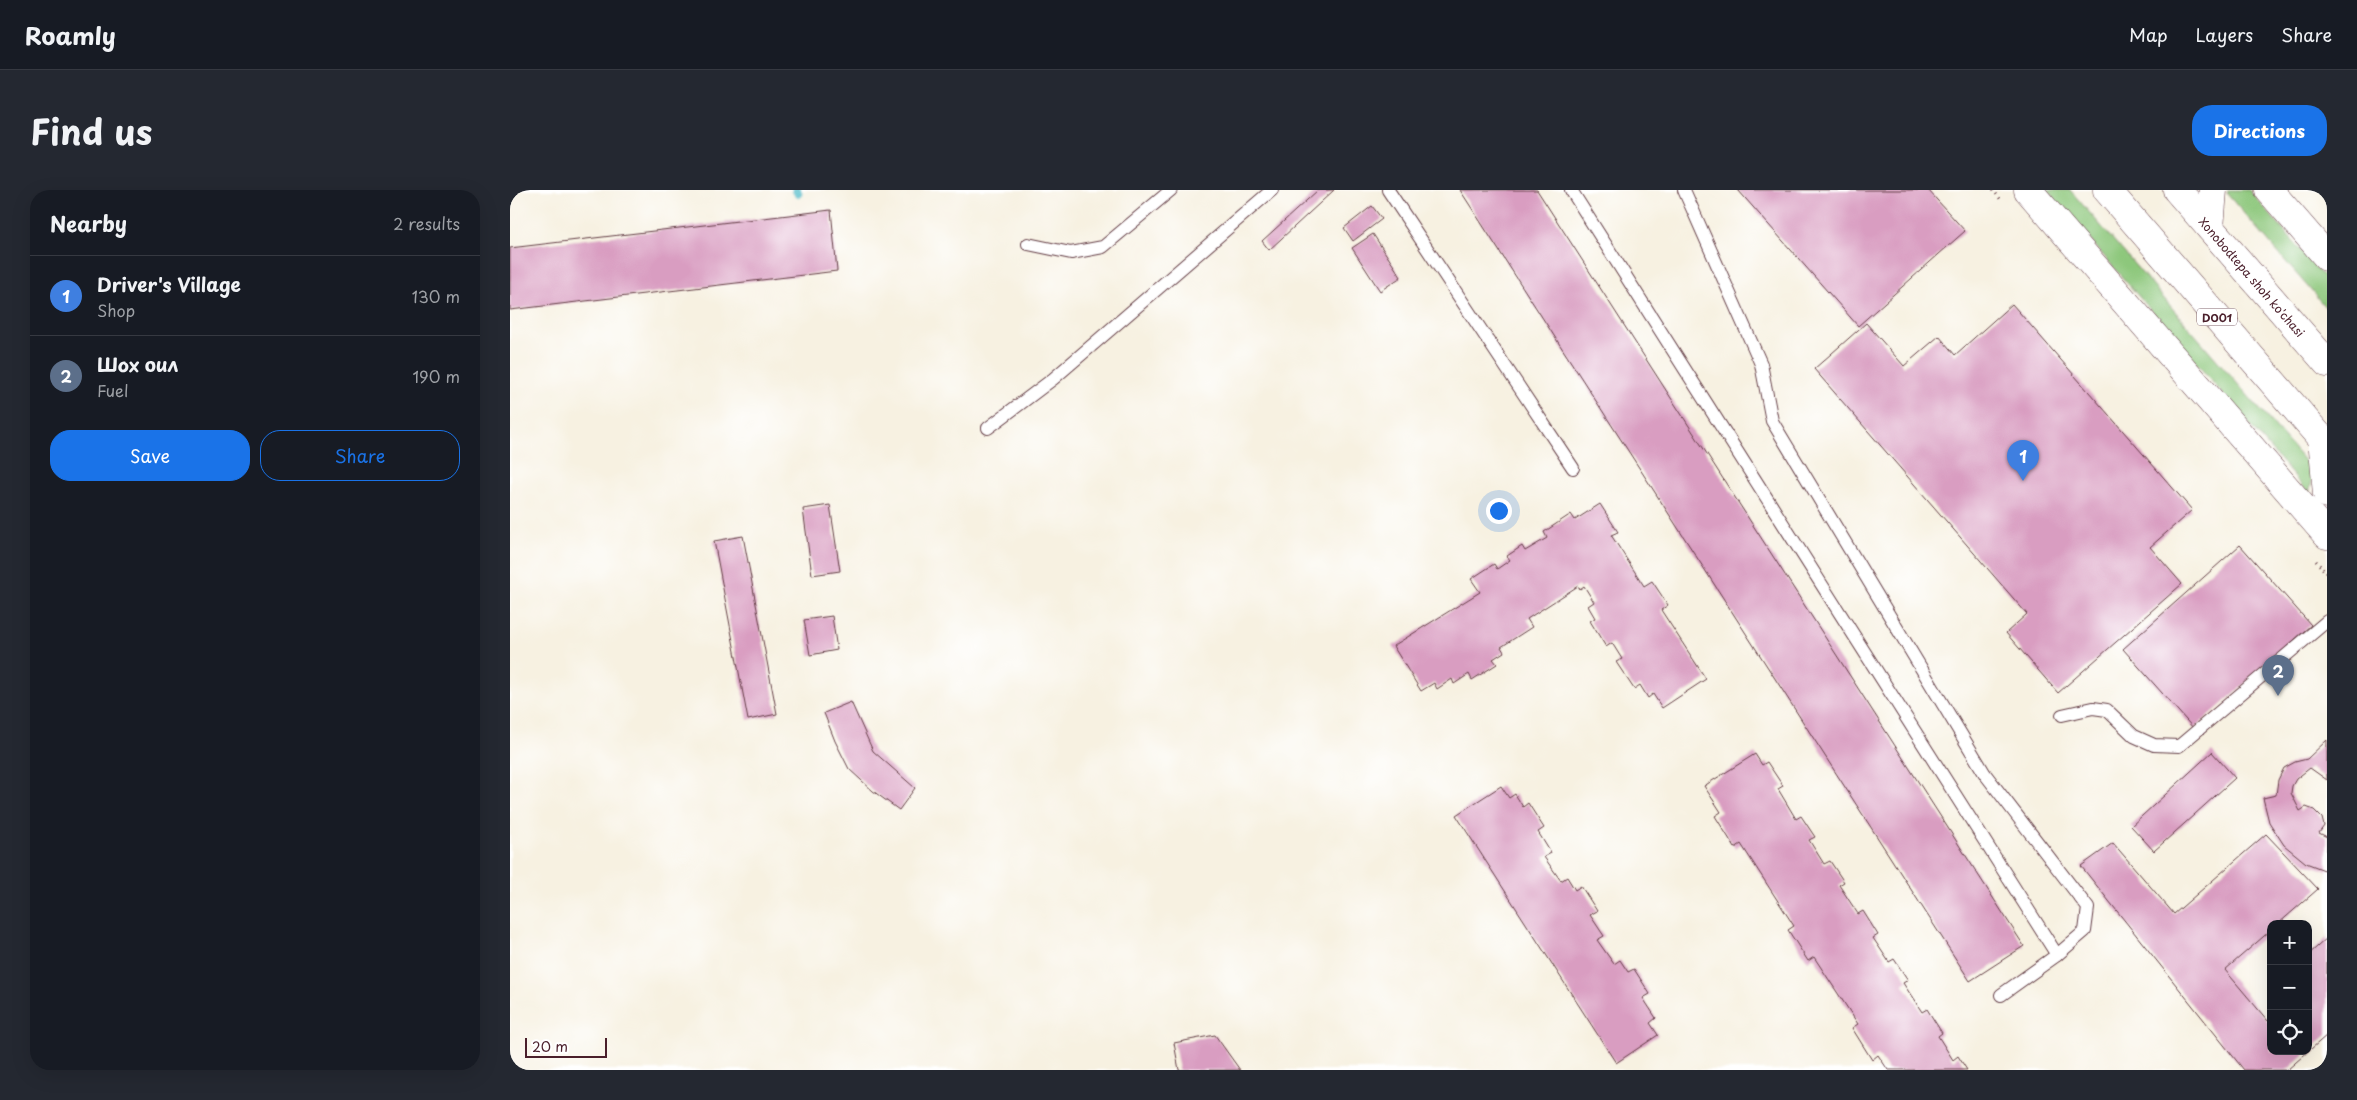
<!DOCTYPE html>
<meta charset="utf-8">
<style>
body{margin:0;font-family:"Playpen Sans",sans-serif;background:#242831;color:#f1f3f6}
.controls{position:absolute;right:15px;bottom:15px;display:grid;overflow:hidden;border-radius:10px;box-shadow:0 5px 20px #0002}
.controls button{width:45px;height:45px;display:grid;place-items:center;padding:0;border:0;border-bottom:1px solid #363941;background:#171b24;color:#f1f3f6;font:25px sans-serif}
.scale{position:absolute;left:15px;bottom:12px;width:82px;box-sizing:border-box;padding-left:5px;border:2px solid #4a1f2b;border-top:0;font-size:14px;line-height:18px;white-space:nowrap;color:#4a1f2b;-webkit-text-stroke:4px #fff;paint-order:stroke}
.you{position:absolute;left:988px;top:320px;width:18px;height:18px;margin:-12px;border:4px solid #fff;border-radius:50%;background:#1a73e8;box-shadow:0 0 0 8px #1a73e833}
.badge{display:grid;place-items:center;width:32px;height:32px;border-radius:50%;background:#1a73e8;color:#fff;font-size:16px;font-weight:700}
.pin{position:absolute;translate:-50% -41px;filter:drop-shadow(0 1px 2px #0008)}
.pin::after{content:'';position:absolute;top:26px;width:18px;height:15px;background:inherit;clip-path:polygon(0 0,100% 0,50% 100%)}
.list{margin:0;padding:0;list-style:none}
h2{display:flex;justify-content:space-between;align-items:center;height:65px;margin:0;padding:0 20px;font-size:21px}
h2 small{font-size:16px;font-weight:400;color:#9ea1a6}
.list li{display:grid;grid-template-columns:32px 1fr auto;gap:15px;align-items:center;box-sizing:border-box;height:80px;padding:0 20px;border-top:1px solid #363941}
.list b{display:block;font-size:19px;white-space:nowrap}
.list p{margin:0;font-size:16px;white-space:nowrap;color:#9ea1a6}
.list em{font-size:16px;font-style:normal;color:#9ea1a6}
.actions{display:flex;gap:10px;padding:15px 20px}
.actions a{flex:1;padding:11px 0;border:1px solid #1a73e8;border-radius:20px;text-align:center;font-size:18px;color:#1a73e8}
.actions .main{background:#1a73e8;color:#fff}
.icon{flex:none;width:28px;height:28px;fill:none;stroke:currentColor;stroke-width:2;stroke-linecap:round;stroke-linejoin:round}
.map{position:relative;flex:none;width:1817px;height:880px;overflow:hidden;border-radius:20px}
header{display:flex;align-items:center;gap:30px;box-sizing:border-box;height:70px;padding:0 25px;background:#171b24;border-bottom:1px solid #363941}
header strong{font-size:24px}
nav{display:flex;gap:28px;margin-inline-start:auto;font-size:18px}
.intro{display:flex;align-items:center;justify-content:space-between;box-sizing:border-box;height:120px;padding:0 30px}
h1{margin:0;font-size:35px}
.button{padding:12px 22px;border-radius:20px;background:#1a73e8;color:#fff;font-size:18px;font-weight:700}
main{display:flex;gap:30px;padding:0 30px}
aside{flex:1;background:#171b24;border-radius:20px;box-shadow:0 5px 20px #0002}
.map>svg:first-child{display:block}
.green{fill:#8dc77c;stroke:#6c7354}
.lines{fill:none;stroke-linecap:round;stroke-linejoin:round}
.stream{stroke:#4dbac8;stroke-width:9}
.building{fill:#d99dc1}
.lane-casing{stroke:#643e46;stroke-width:14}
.highway-casing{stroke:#643e46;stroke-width:29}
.path{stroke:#643e46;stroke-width:3;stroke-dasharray:1 4;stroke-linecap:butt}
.lane{stroke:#fff;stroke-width:12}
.highway{stroke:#fff;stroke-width:28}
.labels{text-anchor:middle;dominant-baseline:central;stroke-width:4;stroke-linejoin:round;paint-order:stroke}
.shield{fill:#fff;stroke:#80626b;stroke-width:1}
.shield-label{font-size:11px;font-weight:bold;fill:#4a1f2b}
.street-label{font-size:12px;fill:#4a1f2b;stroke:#fff}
</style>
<header>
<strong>Roamly</strong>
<nav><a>Map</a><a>Layers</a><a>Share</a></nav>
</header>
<div class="intro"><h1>Find us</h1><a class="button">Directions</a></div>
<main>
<aside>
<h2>Nearby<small>2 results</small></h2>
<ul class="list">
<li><span class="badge" style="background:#3f7fe0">1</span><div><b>Driver's Village</b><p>Shop</p></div><em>130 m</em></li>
<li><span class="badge" style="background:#5c6f8a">2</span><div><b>Шох оил</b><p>Fuel</p></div><em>190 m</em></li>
</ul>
<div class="actions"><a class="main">Save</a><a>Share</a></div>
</aside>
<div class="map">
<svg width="1817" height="880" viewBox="0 0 1817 880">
<rect width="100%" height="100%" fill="#fff"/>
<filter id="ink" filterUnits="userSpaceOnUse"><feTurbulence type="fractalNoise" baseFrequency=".02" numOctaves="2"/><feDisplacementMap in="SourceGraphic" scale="10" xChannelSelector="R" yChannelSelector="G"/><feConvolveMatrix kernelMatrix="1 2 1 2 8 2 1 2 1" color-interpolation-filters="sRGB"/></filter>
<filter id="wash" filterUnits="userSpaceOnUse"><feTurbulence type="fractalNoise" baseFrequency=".0096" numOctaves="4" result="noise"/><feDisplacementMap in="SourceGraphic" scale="20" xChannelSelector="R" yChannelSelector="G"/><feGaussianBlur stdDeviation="1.12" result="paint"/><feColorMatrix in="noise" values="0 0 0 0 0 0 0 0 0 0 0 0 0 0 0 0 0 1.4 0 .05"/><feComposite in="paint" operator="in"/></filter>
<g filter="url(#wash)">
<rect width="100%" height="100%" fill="#f7f1e1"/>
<g class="green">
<path d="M1537,0H1560L1804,282L1799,304Z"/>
<path d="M1718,0H1739L1817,91V119L1717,4Z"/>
</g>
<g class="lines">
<path class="stream" d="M286,0L288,3"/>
</g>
<g id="blocks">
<g class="building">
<path d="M808,0H824L759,60L752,51Z"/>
<path d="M950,0H1027L1514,756L1460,791Z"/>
<path d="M1228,0H1418L1455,41L1348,136Z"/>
<path d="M862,16L872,29L843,51L834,38Z"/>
<path d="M321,20L327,81L0,120V58Z"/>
<path d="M863,44L891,87L870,101L842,58Z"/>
<path d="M1502,114L1682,320L1640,357L1672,394L1548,503L1496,443L1517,424L1304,179L1356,133L1394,176L1429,146L1445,165Z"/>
<path d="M1090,314L1108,342L1101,345L1134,396L1142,391L1158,415L1151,420L1196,489L1152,518L1143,504L1138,508L1130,495L1124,499L1106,472L1112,469L1102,453L1096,457L1080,431L1085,428L1078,416L1084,412L1074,396L1070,399L1068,396L1017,429L1022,437L991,457L994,462L983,469L987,474L962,490L959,484L944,494L942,489L927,499L924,493L911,501L883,456L970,402L961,389L984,374L987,379L1000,370L997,366L1012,356L1015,361L1037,348L1034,342L1061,324L1065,330Z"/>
<path d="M320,315L330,381L302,385L293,319Z"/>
<path d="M233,346L267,524L238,530L204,351Z"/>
<path d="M1730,355L1801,435L1684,539L1613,459Z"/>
<path d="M322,426L327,460L300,465L294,430Z"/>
<path d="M341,512L363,561L405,598L389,620L363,601L339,579L325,551L314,523Z"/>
<path d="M1817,550V590L1800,578L1786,589L1782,596L1781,603L1790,621L1796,617L1804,620L1812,628L1814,636L1809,643L1817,647V681L1796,673L1774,655L1759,632L1753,608L1766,605L1768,590L1774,578L1785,572L1797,569Z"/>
<path d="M1702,562L1725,588L1644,661L1621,636Z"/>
<path d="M1245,564L1252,575L1257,572L1273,596L1268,599L1286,629L1291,626L1305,647L1299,650L1314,674L1320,671L1334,692L1329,695L1348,724L1353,721L1368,745L1363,748L1379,772L1384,769L1398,790L1393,793L1412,822L1417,819L1432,843L1428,846L1443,870L1448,866L1457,880H1378L1368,865L1362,870L1342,838L1348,834L1304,767L1298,771L1278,740L1284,736L1231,654L1225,658L1205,626L1211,622L1194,596Z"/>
<path d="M991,596L999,608L1005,604L1013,617L1018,613L1034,638L1028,642L1041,663L1034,667L1051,691L1057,687L1065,700L1071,696L1087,721L1080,725L1094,746L1087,750L1104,774L1110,770L1118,782L1124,779L1140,804L1133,808L1146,828L1140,833L1148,845L1106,873L946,625Z"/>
<path d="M1756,644L1808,699L1768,734H1761V740L1715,780L1758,831L1761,828V861H1798V765L1817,748V845L1777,880H1734L1571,676L1603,653L1664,724Z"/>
<path d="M705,845L730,880H669L664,853Z"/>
</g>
</g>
</g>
<g filter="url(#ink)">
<use href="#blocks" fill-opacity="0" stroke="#643e46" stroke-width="1"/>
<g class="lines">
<defs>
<g id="lane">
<path d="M878,0L1063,278"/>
<path d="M1061,0L1547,765"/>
<path d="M1174,0L1251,174L1262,231L1475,584L1578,718L1575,741L1547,765L1491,805"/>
<path d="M518,54L561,63L593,57L661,0"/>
<path d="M478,238L543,189L762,0"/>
<path d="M1552,525L1583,518L1597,520L1624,546L1644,555L1669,556L1817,431"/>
</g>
<g id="highway">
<path d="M1518,0L1817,345"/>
<path d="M1597,0L1817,255"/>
<path d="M1667,0L1817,173"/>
<path d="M1759,0L1817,67"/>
<path d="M1700,38L1703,0"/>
<path d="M1812,248L1817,304"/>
</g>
</defs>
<use href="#lane" class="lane-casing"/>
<use href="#highway" class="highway-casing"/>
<g class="path">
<path d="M1483,0L1491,10"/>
<path d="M1806,371L1817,384"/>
</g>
<use href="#lane" class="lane"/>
<use href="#highway" class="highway"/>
</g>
</g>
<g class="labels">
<rect class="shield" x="1687" y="118.5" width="40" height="17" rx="4"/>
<g class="shield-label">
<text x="1707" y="127">D001</text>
</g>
<g class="street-label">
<text transform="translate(1742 87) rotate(49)">Xonobodtepa shoh ko'chasi</text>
</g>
</g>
</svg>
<div class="controls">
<button>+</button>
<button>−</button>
<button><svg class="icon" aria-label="locate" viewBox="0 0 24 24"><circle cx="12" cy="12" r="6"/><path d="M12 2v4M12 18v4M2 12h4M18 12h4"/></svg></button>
</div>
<div class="scale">20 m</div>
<div class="you"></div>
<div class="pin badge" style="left:1513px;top:291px;background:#3f7fe0">1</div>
<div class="pin badge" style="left:1768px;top:506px;background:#5c6f8a">2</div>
</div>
</main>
